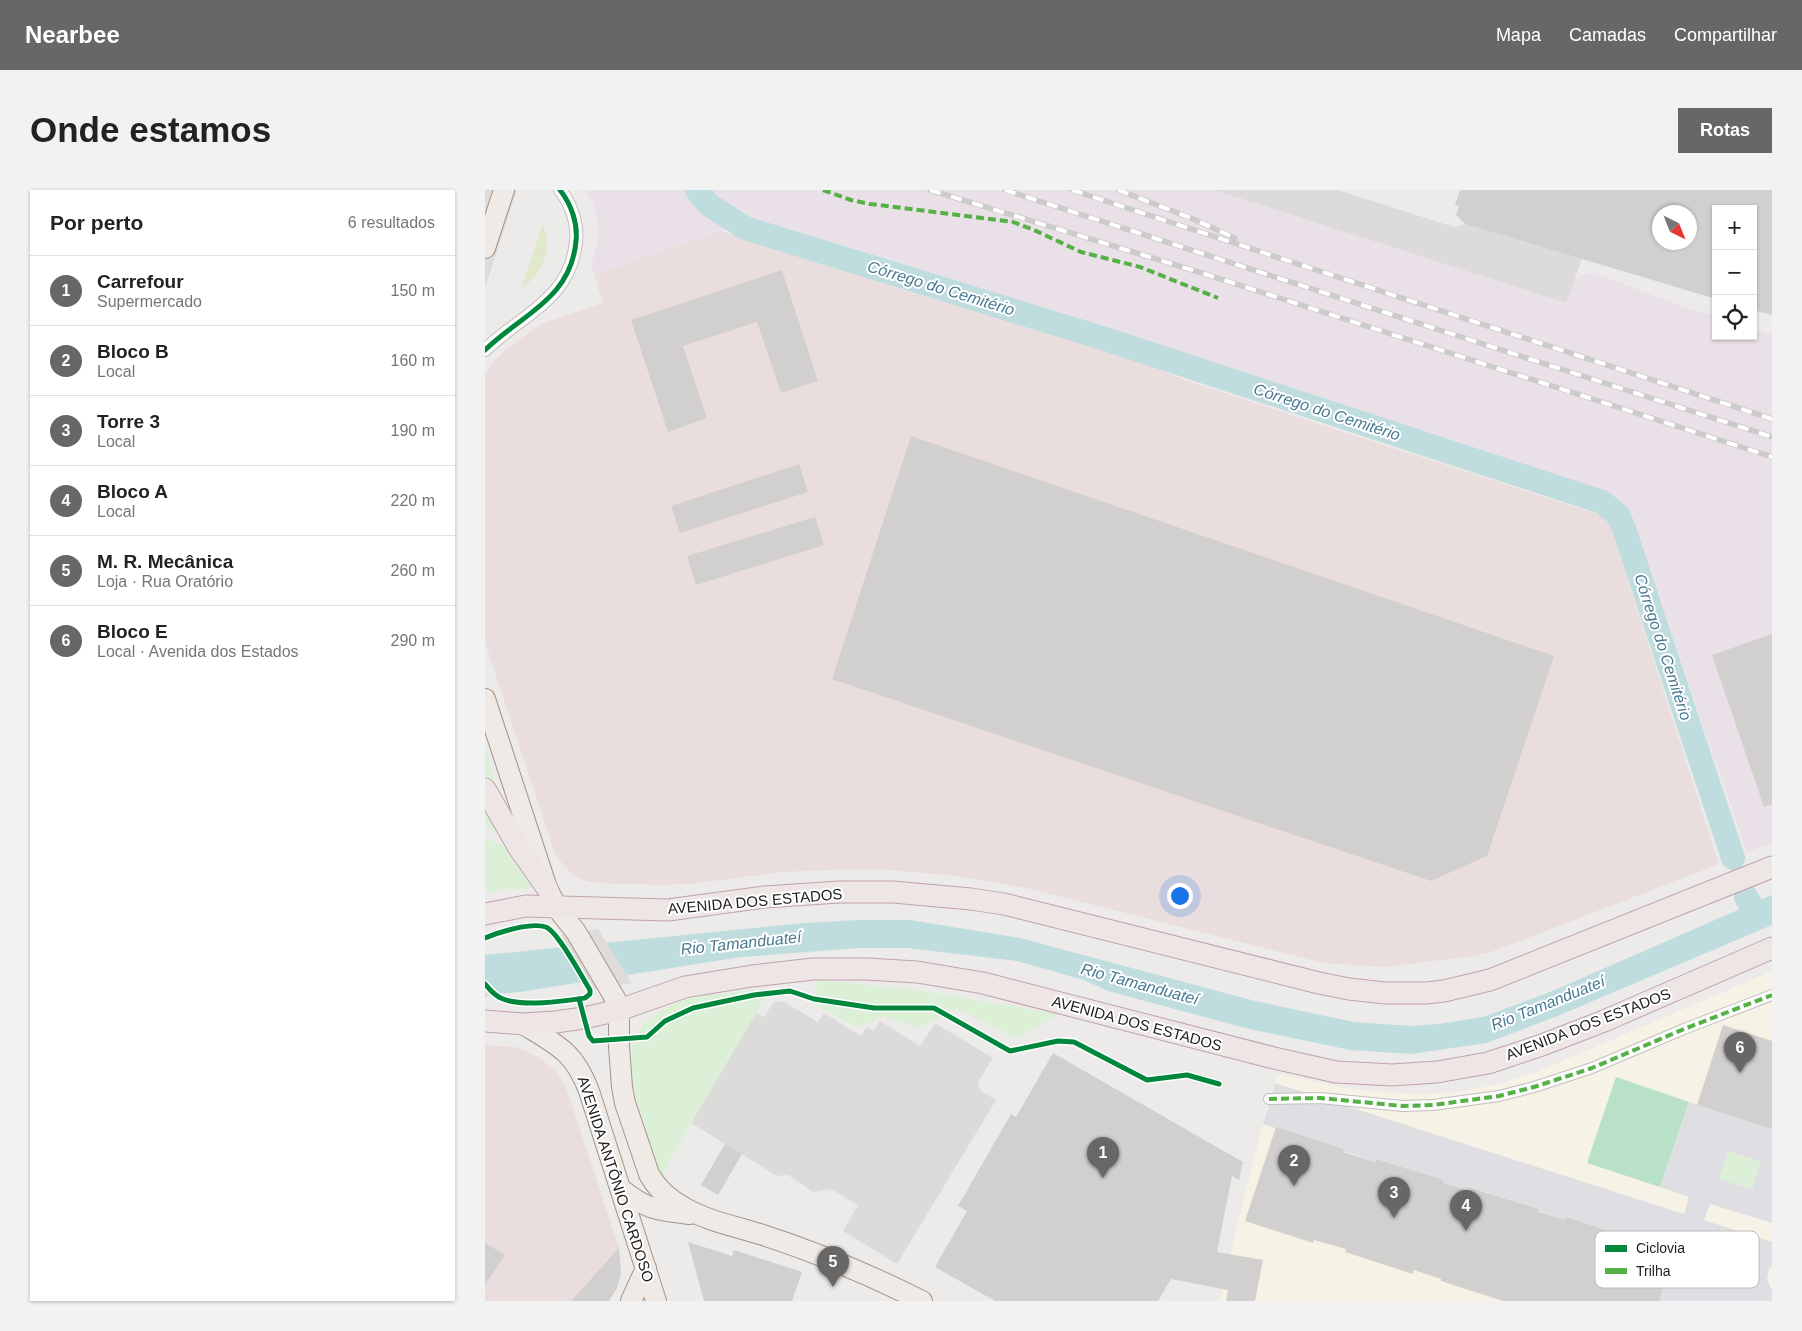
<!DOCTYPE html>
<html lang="pt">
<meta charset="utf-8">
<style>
body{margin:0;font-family:Helvetica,sans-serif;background:#f2f2f2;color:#222}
.controls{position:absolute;right:15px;top:15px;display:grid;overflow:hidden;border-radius:0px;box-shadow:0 1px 4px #0004}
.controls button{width:45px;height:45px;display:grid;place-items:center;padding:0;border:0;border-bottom:1px solid #e0e0e0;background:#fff;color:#222;font:25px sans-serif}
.compass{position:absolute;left:1167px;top:15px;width:45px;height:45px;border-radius:50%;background:#fff;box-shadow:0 1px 4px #0004;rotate:137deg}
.you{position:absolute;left:694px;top:705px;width:18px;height:18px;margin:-12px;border:4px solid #fff;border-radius:50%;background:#1a73e8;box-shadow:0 0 0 8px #1a73e833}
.badge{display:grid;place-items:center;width:32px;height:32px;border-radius:50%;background:#686766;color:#fff;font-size:16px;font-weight:700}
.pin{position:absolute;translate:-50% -41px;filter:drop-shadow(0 1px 2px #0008)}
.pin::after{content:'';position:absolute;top:26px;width:18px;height:15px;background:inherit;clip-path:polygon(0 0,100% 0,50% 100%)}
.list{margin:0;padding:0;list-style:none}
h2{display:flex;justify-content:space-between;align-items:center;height:65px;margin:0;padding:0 20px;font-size:21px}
h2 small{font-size:16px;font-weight:400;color:#767676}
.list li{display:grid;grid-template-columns:32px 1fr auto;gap:15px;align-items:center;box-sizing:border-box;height:70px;padding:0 20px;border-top:1px solid #e0e0e0}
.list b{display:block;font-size:19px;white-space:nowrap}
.list p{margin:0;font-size:16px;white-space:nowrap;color:#767676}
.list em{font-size:16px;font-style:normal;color:#767676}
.icon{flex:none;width:28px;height:28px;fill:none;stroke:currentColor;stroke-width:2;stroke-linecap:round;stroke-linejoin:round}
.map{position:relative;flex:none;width:1287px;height:1111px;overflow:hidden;border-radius:0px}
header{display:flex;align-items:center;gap:30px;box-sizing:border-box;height:70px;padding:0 25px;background:#686766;color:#fff}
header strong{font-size:24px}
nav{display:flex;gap:28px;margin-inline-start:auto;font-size:18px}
.intro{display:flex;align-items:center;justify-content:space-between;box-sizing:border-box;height:120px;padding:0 30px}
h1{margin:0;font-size:35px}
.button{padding:12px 22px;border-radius:0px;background:#686766;color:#fff;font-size:18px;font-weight:700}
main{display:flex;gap:30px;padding:0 30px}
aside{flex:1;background:#fff;border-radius:0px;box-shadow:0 1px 4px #0004}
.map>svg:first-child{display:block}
.commercial{fill:#eadddd}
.industrial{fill:#eae1e8}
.education{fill:#f6f2e6}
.religious{fill:#dcdbda}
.grass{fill:#dfe8ca}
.park{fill:#dbf0d7}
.pitch{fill:#b8e1c8}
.plaza{fill:#dfdfe3;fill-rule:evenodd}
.water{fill:#bfddde}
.pier{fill:#dddcdb}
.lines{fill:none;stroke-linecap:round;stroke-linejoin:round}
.river{stroke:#bfddde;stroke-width:24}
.building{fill:#d2d0ce;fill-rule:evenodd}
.pedestrian-casing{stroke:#c1c0bf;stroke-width:12}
.minor-casing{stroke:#c1c0bf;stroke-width:14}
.primary-casing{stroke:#a29487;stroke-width:22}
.trunk-casing{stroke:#c0a2b0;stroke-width:23}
.pedestrian{stroke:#fcfcfc;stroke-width:10}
.minor{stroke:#fcfcfc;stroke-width:12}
.primary{stroke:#f0eae6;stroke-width:20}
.trunk{stroke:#ede6e4;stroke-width:21}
.rail-casing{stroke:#cbcbca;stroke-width:5.5}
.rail{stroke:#fff;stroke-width:4;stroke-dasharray:11;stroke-linecap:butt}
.quiet{stroke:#55b145;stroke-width:4;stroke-dasharray:8 4;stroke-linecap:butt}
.cycleway-casing{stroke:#fff;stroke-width:8}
.cycleway{stroke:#00873e;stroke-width:5}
.labels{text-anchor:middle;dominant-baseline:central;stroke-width:4;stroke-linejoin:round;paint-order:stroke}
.street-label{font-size:15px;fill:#202020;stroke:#fff}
.water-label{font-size:16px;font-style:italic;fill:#497a91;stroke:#fff}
.key{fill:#fff;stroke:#bcbcbc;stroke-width:1}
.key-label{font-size:14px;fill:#202020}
</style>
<header>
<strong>Nearbee</strong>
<nav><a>Mapa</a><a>Camadas</a><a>Compartilhar</a></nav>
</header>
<div class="intro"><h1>Onde estamos</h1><a class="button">Rotas</a></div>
<main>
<aside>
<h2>Por perto<small>6 resultados</small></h2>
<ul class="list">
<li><span class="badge">1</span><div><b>Carrefour</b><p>Supermercado</p></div><em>150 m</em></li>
<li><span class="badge">2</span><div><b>Bloco B</b><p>Local</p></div><em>160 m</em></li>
<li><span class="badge">3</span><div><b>Torre 3</b><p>Local</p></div><em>190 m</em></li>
<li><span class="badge">4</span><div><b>Bloco A</b><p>Local</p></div><em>220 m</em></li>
<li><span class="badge">5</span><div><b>M. R. Mecânica</b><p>Loja · Rua Oratório</p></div><em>260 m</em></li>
<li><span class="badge">6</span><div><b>Bloco E</b><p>Local · Avenida dos Estados</p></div><em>290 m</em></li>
</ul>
</aside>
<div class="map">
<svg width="1287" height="1111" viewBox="0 0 1287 1111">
<rect width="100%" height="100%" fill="#edebe9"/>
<g class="commercial">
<path d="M237,41L421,101L639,164L702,191L1118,326L1124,332L1234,674L1009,761L989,766L899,777L839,773L541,698L471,686L404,680L369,679L298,682L204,694L178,695L109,693L98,690L90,686L79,676L70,664L0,452V185L12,168L20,160L56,134L118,113L109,84Z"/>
<path d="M0,855L30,857L53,867L70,880L82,900L134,1058L136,1084L132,1098L124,1111H0Z"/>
</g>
<path class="industrial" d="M101,0H729L1080,113L1090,88L1108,82L1196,116L1231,127V146H1268V139L1287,145V653L1262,663L1146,328L1140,317L1125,307L1093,292L574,123L272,29L109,84L106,76L113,50V32L108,14Z"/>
<path class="education" d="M1287,781V1111H735L743,1073L784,909L793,884L861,898L893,902L931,904L975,902L1018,893L1054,881Z"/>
<g class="religious">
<path d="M729,0H853L969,37L980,34L1097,69L1081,113Z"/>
<path d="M297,811L333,832L339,823L376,846L382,837L389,841L395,831L435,856L450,833L508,868L493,892L496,901L511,910L412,1074L358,1041L373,1015L346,999L328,1002L303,985L292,986L206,933L271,823L279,827L288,813Z"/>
</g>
<path class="grass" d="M58,34C67,62 59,81 36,99Z"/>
<g class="park">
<path d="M0,550L9,592L8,594H6L0,583Z"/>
<path d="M0,614L14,643L0,636Z"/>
<path d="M0,648L25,659L48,696L44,699H24L0,703Z"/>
<path d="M333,790L434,800L574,824L532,849L473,819L432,838L398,826L373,838L327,813Z"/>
<path d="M285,799L206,933L175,989C169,973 165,957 161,941C153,914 136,866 154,840C162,827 180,818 194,812C219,803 258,802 285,799Z"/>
<path d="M1242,961L1276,972L1267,999L1234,989Z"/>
</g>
<path class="pitch" d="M1131,887L1204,912L1175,997L1102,973Z"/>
<path class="plaza" d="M790,893L1199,1024L1204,1007L1175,997L1204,912L1287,939V1033L1225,1014L1219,1030L1287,1052V1077L1285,1076L1282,1089L1287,1100V1111H1174L1188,1064L1148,1052L1149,1049L1081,1027L1080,1030L1053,1022L1054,1019L987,998L985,1001L958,993V990L891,969L890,972L858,961V959L791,937L790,938L778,934ZM1243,961L1276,972L1267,999L1234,989Z"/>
<path class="water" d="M1287,705V735L1075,825L1002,853L926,864L865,860L764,839L623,801L599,790L532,771L422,758H373L256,767L35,802L0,805V765L318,733L373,730H425L535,748L770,811L869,832L926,836L953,834L998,827L1065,802Z"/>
<g class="pier">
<path d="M0,0H32L0,98Z"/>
<path d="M113,739L147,793L102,801L69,746Z"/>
<path d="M0,788L13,805L0,807Z"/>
</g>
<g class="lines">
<g class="river">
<path d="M212,0L223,14L260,38L617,148L1117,312L1133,325L1138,336L1248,668"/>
<path d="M1261,707L1272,725"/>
</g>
</g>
<g class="building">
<path d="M975,0H1287V125L1268,120V19H1231V109L980,34L971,25L974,16L970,15ZM1174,22H1204V52H1174Z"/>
<path d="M297,80L333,191L296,203L272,132L198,156L222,228L183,242L146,130Z"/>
<path d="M426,246L1069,466L1002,666L946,691L347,489Z"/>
<path d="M314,274L323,302L195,343L186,316Z"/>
<path d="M330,327L339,355L211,395L202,366Z"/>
<path d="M1287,444V614L1279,617L1227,465Z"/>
<path d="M1238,835L1287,851V939L1212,915Z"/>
<path d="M568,863L758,972L754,990L747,986L732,1062L778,1070L770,1111H741L743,1100L686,1089L673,1111H510L450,1077L482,1021L473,1016L526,924L531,927Z"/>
<path d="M791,937L859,959L858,962L890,972L891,969L959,990L958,993L985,1001L986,998L1054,1019L1053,1022L1080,1030L1081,1027L1149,1049L1148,1052L1188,1064L1174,1111H1018L956,1091V1089L929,1080L928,1084L860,1062L861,1059L829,1050L828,1053L760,1031Z"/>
<path d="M240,954L257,964L233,1005L216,995Z"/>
<path d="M203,1052L247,1066L249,1060L317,1082L307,1111H219Z"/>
<path d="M0,1053L20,1065L0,1095Z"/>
<path d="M134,1058L136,1084L132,1098L124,1111H86Z"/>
</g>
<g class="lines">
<defs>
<path id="pedestrian" d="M784,909L835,908L918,916L948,915L1014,906L1049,897L1107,878L1199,839L1287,805"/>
<path id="minor" d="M0,160C37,124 86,109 91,51C93,33 86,14 75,0"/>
<g id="primary">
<path d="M0,58L19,0"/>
<path d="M0,509L62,698L72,718L91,742L131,810L134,820V856L137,897L140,913L164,984C172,999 185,1010 200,1018C223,1031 249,1036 275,1044C328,1061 387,1086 437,1111"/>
<path d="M38,834C72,855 89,861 104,901L171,1111"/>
<path d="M136,999C162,1020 172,1020 205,1024"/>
<path d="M146,1111L161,1078"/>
</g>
<g id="trunk">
<path d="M0,599L34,658L62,698"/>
<path d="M0,724L41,716L183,720L280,707L354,702H408L486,709L519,714L834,793L864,799L900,803H941L959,801L1005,790L1287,677"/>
<path d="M0,831L38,834L70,832L99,828L134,820L200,797L267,786L328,779H382L432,782L498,793L789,868L851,882L907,885L952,882L1003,873L1057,855L1119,831L1287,758"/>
</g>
</defs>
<use href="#pedestrian" class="pedestrian-casing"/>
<use href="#minor" class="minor-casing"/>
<use href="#primary" class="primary-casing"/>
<use href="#trunk" class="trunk-casing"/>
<use href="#pedestrian" class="pedestrian"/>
<use href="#minor" class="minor"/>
<use href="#primary" class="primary"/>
<use href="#trunk" class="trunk"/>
<defs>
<g id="rail">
<path d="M445,0L717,83L1287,267"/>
<path d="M520,0L1287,247"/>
<path d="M587,0L1287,229"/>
<path d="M633,0L706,28L750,48"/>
</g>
</defs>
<use href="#rail" class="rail-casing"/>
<use href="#rail" class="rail"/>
<g class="quiet">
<path d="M338,0L366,10L385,14L528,32L549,40L596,62L655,77L733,108"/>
<path d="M784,909L835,908L918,916L948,915L1014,906L1049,897L1107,878L1199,839L1287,805"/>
</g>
<defs>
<g id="cycleway">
<path d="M0,160C37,124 86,109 91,51C93,33 86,14 75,0"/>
<path d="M0,748C14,742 46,732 61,737C73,742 97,787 105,800V804L100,808C79,811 38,817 18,809C10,806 5,800 0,794"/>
<path d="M94,809L104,846L108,851L162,847L180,831L208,818L269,805L305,801L329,809L389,818H449L525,861L573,851L589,852L662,890L702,885L734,894"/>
</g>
</defs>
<use href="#cycleway" class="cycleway-casing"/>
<use href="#cycleway" class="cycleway"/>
</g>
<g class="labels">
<g class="street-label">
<text transform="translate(270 711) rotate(-5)">AVENIDA DOS ESTADOS</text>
<text transform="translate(652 833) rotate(15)">AVENIDA DOS ESTADOS</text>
<text transform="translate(1103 834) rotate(-21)">AVENIDA DOS ESTADOS</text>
<text transform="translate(131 989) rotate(72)">AVENIDA ANTÔNIO CARDOSO</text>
</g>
<g class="water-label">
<text transform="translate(456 98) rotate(17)">Córrego do Cemitério</text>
<text transform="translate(842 222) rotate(18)">Córrego do Cemitério</text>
<text transform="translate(1178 457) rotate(72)">Córrego do Cemitério</text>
<text transform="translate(256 753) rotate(-6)">Rio Tamanduateí</text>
<text transform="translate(655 794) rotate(15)">Rio Tamanduateí</text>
<text transform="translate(1063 813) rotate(-22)">Rio Tamanduateí</text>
</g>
</g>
<rect x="1110" y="1041" width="164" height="57" rx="8" class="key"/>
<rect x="1120" y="1055" width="22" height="7" fill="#00873e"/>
<rect x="1120" y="1078" width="22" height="6" fill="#55b145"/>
<g class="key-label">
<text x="1151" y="1063">Ciclovia</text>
<text x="1151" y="1086">Trilha</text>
</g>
</svg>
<div class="controls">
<button>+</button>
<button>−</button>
<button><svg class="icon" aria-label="locate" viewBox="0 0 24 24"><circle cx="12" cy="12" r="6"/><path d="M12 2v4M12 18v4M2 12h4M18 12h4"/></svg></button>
</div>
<svg class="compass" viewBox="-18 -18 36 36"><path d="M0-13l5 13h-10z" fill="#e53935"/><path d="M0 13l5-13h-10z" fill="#767676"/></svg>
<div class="you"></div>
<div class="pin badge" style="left:618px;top:988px">1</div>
<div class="pin badge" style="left:809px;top:996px">2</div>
<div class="pin badge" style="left:909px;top:1028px">3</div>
<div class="pin badge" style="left:981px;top:1041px">4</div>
<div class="pin badge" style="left:348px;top:1097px">5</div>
<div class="pin badge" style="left:1255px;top:883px">6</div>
</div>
</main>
